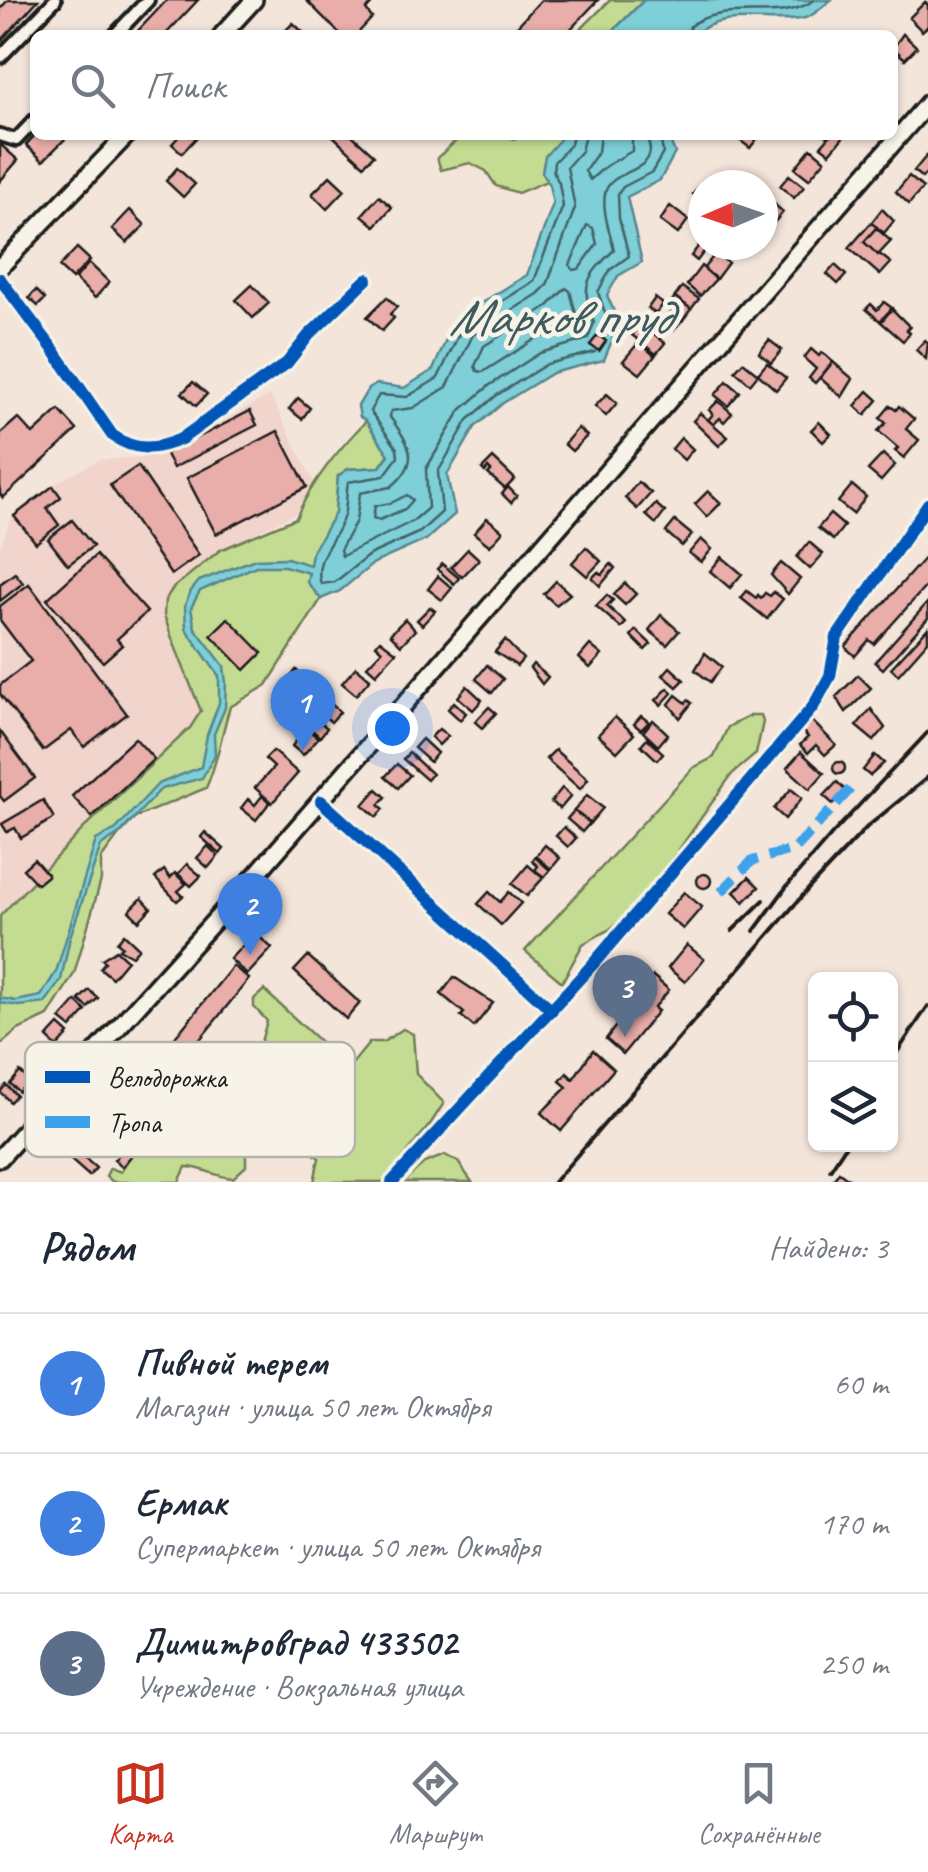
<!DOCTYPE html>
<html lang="ru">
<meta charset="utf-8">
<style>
body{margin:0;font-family:Caveat,sans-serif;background:#f2f2f3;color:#1f2937}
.controls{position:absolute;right:30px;bottom:30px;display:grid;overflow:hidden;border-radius:15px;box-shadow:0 2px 8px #0004}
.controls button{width:90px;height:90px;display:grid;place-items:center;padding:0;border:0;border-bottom:2px solid #e0e1e3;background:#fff;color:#1f2937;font:50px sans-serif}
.compass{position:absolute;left:688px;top:170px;width:90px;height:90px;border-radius:50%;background:#fff;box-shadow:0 2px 8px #0004;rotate:268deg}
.you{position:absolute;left:392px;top:728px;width:35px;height:35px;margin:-25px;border:8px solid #fff;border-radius:50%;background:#1a73e8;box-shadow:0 0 0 15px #1a73e833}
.badge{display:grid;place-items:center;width:65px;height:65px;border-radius:50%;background:#c8321e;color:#fff;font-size:32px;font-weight:700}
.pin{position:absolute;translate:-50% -82px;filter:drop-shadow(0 2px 5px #0008)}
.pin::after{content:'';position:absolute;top:52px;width:35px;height:30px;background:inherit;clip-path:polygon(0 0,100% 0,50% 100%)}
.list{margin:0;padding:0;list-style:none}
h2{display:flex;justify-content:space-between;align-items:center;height:130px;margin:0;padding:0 40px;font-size:42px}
h2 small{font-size:32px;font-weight:400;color:#747a83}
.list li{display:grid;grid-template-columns:65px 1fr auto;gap:30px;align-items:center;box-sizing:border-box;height:140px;padding:0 40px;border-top:2px solid #e0e1e3}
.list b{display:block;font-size:38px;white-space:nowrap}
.list p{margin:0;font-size:32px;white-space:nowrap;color:#747a83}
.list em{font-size:32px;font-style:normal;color:#747a83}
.icon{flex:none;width:55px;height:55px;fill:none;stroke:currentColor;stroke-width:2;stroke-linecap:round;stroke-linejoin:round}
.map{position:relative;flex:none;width:928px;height:1182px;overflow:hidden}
.search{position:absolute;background:#fff;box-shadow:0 2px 8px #0004;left:30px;right:30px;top:30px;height:110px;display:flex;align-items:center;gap:25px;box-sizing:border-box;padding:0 35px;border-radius:15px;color:#747a83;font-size:38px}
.sheet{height:550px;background:#fff}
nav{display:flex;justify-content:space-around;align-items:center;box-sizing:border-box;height:140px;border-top:2px solid #e0e1e3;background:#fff;font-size:28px;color:#747a83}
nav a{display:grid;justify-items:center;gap:5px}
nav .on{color:#c8321e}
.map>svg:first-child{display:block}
.built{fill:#f1d4cc}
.green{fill:#c3dc92;stroke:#707c57;stroke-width:2.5}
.water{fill:#7ecfd8;stroke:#57878d;stroke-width:2.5}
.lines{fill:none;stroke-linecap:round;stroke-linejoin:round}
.shore{stroke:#436467;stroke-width:2.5}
.building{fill:#e9aea9;stroke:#1c1c1c;stroke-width:2.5}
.minor-casing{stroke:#1c1c1c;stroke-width:18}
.secondary-casing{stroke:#1c1c1c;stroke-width:22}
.minor{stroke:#f7f3e8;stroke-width:10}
.secondary{stroke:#f7f3e8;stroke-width:15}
.rail{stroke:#1c1c1c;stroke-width:4}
.quiet{stroke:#3da2ea;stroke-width:10;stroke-dasharray:20 10;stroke-linecap:butt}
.cycleway-casing{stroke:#f7f3e8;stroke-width:19}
.cycleway{stroke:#0057b8;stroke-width:12}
.labels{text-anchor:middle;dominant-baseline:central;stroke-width:9;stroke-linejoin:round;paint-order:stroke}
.water-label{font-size:52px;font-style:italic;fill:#3e5b5e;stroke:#f7f3e8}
.key{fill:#f7f3e8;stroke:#b5b2ab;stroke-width:2.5}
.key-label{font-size:28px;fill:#1c1c1c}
</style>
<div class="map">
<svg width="928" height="1182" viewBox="0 0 928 1182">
<rect width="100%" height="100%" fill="#f4e5db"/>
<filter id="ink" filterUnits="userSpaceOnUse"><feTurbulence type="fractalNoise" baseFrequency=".01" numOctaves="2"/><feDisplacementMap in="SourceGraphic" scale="20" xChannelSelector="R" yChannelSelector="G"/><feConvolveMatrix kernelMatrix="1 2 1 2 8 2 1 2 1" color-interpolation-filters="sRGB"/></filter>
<g filter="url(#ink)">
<path class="built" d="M270,395L323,500L220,550L206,562L201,711L191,728L85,827L0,916V547L12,516L53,485L99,460L160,456Z"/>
<g class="green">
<path d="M610,0H644L609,35H575Z"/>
<path d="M459,135H506L514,139L521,135H564C553,151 535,160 547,181L518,193L496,186L486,171L470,163L441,170L437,158L457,140Z"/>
<path d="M366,421L389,454L380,467L348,469L338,476L335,513L313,553L307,582L321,599L267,685L230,707C221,734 218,762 206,788L136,817L118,836L101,859V880L74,974L48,1016L18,1030L0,1045V916L85,827L190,728L201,711L171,636L164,615L165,600L173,588L220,550L296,518C312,481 338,450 366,421Z"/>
<path d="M752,715H761L763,722L756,754L732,774L642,902L610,929L583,944L562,982L525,951L693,768L714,757L728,727Z"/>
<path d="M264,990L342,1062L352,1064L370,1042H383L403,1029L413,1034L416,1074L444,1103L431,1123L383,1182H314L319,1158L311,1151H294C272,1132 256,1111 227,1104L216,1111V1120L246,1156V1166L233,1178C216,1177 202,1167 186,1167L179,1182H113L106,1176L110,1168L121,1172L133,1151L198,1074H214L224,1080L247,1054L260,1045L267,1021L254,1007V999Z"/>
<path d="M445,1155L458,1162L472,1182H403L424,1163Z"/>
</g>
<g class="water">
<path d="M644,0H831C823,6 814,16 805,18C775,26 717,9 696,35H609Z"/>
<path d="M564,135H668L675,153L660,180L627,197L642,262L618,276L607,295L619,323L604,360L552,373L503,403L475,427L447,475L455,514L426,540L374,563L340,591L321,599L307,582L309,573L284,566H256L200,591L191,608L195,628L224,666L226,683L225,708L214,734L215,755L202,778L161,789L118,835L101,846L70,937L61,980L45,1003L19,1006L0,1003V998L16,1001L41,996L56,972L96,840L116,829L158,784L201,767L207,735L219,703V676L186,629L185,605L191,591L199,581L255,559L287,558L310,565L312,553L335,513L338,476L348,469L380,467L389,455L366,421L360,417L358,406L368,389L377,384L404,388L433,370L455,319L527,275L553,204L549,185L542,172L545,156Z"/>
</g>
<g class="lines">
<g class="shore">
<path d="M688,35L690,26C722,0 780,25 814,0"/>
<path d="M573,135L571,144L554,162L553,171L559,183L563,206L534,281L463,326L438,378L407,397L379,395L370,411L397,448L398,457L384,476L348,482C346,492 347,505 344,515C338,539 312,558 321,584L335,582L369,555L420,532L442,512L438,472L468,420L497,395L547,364L595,352"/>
<path d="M585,135L581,151L567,167L575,208L547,285L538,294L473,335L447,387L413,408L391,411L390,417C409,444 423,461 391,487L360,493L356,521L340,550L342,556L413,521L428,508L426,469L460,411L490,385L540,353L588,339L594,323C580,285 586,277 614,250C610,232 602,212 605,194C609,170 648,174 650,151C650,145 647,140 647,135"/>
<path d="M600,135L598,152L585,171L590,180L606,166L632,151V135"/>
<path d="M587,225L593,228L597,244L579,269L573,270L570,265Z"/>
<path d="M566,288L570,291L578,322L576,328L537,338L483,372L477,371L475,366L484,346L548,306Z"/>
<path d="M603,336L608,322L598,292L610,270L629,256L619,218L618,194L623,187L652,172L663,153L660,135"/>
<path d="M407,495L413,500L405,509L379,520L373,518L375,506L391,503Z"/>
</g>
</g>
<g class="building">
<path d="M8,0H38L0,42V9Z"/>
<path d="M167,0H198L165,35H134Z"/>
<path d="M306,0H375L366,10L372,18L356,35H341Z"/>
<path d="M541,0H598L565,35H509Z"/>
<path d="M925,2L928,5V26L922,31L909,18Z"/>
<path d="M293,23L306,35H290L286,30Z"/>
<path d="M903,34L917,47L905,59L893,48Z"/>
<path d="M35,135H69L43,161L26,145Z"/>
<path d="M180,135L197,137L182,153L172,144Z"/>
<path d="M332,135H352L374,155L364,165Z"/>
<path d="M739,135L750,136L760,135L750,148L737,138Z"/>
<path d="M826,135H845L830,153L821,146L829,137Z"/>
<path d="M1,145L18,160L0,181V146Z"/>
<path d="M811,148L825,160L809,179L795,168Z"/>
<path d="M928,154V171L922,178L914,171Z"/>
<path d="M177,168L195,184L183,197L166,181Z"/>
<path d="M789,175L804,187L794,198L780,186Z"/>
<path d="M330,176L345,190L327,209L312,194Z"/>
<path d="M909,176L923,188L909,204L896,192Z"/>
<path d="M703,182L707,185H703V202L693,194Z"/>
<path d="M379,196L392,207L375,226L362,215Z"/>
<path d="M773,203L783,212L772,225L763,215Z"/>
<path d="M670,206L688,220L678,234L660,221Z"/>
<path d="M882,209L894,221L884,233L871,223Z"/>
<path d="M130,210L145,225L127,243L112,229Z"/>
<path d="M871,223L877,227L864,242L891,263L880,275L849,248Z"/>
<path d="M876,228L891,241L878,255L864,242Z"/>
<path d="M703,240V245H709L697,261L691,256Z"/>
<path d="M77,248L90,260L72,279L59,267Z"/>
<path d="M716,253L728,263L716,279L703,269Z"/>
<path d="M89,263L109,282L95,298L75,279Z"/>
<path d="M835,265L846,275L838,284L827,274Z"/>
<path d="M701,266L716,279L700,296L687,285Z"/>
<path d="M252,285L269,303L253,318L236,300Z"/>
<path d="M682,287L699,299L691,309L675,297Z"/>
<path d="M36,290L45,299L38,306L29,298Z"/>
<path d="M387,297L397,307L390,314L394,318L382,331L367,317Z"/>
<path d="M675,297L691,309L683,320L667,307Z"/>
<path d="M655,298L663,304L656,314L648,308Z"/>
<path d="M884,302L892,308L880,321L866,309L871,304L877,310Z"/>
<path d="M892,309L910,327L907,330L910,333L903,341L881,322Z"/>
<path d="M671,312L682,321L674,330L663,321Z"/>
<path d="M642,324L665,343L656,354L632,335Z"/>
<path d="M598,335L606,341L599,351L590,345Z"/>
<path d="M769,340L782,350L771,363L759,353Z"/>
<path d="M925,340L928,343L926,359L916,350Z"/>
<path d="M639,342L655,356L640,374L623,361Z"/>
<path d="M811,349L819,356L822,352L833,362L815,383L809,378L816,369L804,358Z"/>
<path d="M743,362L758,374L750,384L735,371Z"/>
<path d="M833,362L853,379L842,397L820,378Z"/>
<path d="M767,363L786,378L776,390L758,374Z"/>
<path d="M727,381L740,392L728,406L715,395Z"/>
<path d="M193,382L207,394L196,406L182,393Z"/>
<path d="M868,391L878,400L865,415L855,406Z"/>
<path d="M607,394L617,403L606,416L595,406Z"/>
<path d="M298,398L310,408L302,419L289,409Z"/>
<path d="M718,401L732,413L724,422L720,418L713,425L708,420L713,414L709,410Z"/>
<path d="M890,406L896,410L899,406L914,419L906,429L919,440L904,458L895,451L898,448L878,431L886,423L880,418Z"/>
<path d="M59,410L77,430L3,498L0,494V434L18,418L33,434Z"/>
<path d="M250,411L257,425L173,468L166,454Z"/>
<path d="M700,413L728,437L719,446L693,421Z"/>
<path d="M819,422L831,434L823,442L811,430Z"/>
<path d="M578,428L587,436L572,451L564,444Z"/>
<path d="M278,431L307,487L216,534L187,478Z"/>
<path d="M681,438L693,449L684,460L672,449Z"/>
<path d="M883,454L895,465L881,481L868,470Z"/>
<path d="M493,458L515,479L505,489L488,474L491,471L488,468L485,472L482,469Z"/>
<path d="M138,466L199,555L171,575L110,485Z"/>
<path d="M638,482L651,493L637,509L625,498Z"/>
<path d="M852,485L866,497L853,514L838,502Z"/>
<path d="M53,486L61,497L47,508L59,525L36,543L14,516Z"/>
<path d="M508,487L517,496L511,503L502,494Z"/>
<path d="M708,491L721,503L707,517L695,504Z"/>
<path d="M656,504L665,512L656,524L646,515Z"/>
<path d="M830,514L844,526L833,540L818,528Z"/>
<path d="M487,518L503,531L490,546L474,533Z"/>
<path d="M72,520L93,546L68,565L48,539Z"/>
<path d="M675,521L692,535L682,546L666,532Z"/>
<path d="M701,539L712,549L701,562L689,553Z"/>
<path d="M809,542L823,554L810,569L797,557Z"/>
<path d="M586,547L601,561L587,576L572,563Z"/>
<path d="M468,549L479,559L462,577L451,567Z"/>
<path d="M928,554V584L874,644L869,640L855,656L845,647Z"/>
<path d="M96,555L147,612L117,639L122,645L103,662L47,599Z"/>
<path d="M722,557L742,574L730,588L710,571Z"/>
<path d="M781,563L800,579L788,594L771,575Z"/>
<path d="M442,564L459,578L454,584L437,569Z"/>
<path d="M611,564L615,568L600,586L592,578L598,572L602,575Z"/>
<path d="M15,573L23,583L0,601V584Z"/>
<path d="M438,576L452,588L442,600L428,589Z"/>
<path d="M556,581L570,594L556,605L544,594Z"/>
<path d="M625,583L636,594L625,605L614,595Z"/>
<path d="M29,584L127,714L84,747L71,730L43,751L0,694V685L31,661L0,620V606Z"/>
<path d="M747,591L756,598L758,595L761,598L765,593L770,596L774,592L783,599L767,619L741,598Z"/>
<path d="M607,595L613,600L607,606L626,623L621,628L596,606Z"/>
<path d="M928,602V618L883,669L875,662Z"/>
<path d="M430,607L435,611L422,625L417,620Z"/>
<path d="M661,615L679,631L667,645L649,630Z"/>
<path d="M228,618L262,653L245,670L211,635Z"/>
<path d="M405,619L415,630L401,645L390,634Z"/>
<path d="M928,628V641L898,675L891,668Z"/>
<path d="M636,630L651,644L645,650L631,636Z"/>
<path d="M380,640L396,652L376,674L367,666L382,650L376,645Z"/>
<path d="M505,640L523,659L517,666L495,652Z"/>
<path d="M590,645L602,655L590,668L579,658Z"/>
<path d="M705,653L722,667L710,682L695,670Z"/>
<path d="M533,664L548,677L542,684L530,668Z"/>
<path d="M487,665L503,679L492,693L476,679Z"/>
<path d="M356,667L370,679L356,695L342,683Z"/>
<path d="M670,667L684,680L677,687L663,675Z"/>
<path d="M296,670L314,685L301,700L284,686Z"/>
<path d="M858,675L871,688L846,712L836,697Z"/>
<path d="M467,686L482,700L473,710L458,697Z"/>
<path d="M668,688L672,693L661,705L656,700Z"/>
<path d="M676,695L686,703L688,700L692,703L680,718L669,704Z"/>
<path d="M329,702L340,712L331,722L320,712Z"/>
<path d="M454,702L466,713L460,720L448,709Z"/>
<path d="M489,707L496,713L482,728L475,722Z"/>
<path d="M871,709L885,728L874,741L856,726Z"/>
<path d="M641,716L649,722L641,730L634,724Z"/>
<path d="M615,717L634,734L617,752L598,735Z"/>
<path d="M316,718L327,728L320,737L308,727Z"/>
<path d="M653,720L668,734L658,746L643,732Z"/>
<path d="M812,721L836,745L825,755L816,745L808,753L800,745L808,737L802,731Z"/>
<path d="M307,728L318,738L303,755L292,746Z"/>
<path d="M439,729L448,736L439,745L431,737Z"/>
<path d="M0,731L35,778L4,801L0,796Z"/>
<path d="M135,738L154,759L92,817L72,796Z"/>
<path d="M647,738L663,753L657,760L641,745Z"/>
<path d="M422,739L437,753L430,762L414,748Z"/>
<path d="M555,750L588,779L580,789L546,759Z"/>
<path d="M273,751L298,773L272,803L255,788L274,767L265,759Z"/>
<path d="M801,752L824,773L810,789L787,768Z"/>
<path d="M409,753L432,774L427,780L403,759Z"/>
<path d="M875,755L884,763L870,776L863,770Z"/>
<circle cx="839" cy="768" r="6"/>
<path d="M397,764L410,775L398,788L385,777Z"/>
<path d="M837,782L846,791L833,804L824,796Z"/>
<path d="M562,788L571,796L560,809L551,802Z"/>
<path d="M377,789L386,797L379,805L384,809L377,817L363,805Z"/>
<path d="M791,789L802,798L785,819L774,809Z"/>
<path d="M587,795L603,808L590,823L574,811Z"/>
<path d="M262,796L270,802L256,820L241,808L248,799L255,805Z"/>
<path d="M43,800L54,818L21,838L15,828L7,832L2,824Z"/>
<path d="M574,811L590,823L582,832L567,819Z"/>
<path d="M564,827L576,838L568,847L556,836Z"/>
<path d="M205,832L224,849L220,854L201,837Z"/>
<path d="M545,845L560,858L551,869L536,856Z"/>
<path d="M208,846L218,856L208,868L197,858Z"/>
<path d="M535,857L550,870L544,877L535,870L538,866L532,861Z"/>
<path d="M34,859L48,875L37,884L23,869Z"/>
<path d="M187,864L201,876L191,886L178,874Z"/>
<path d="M528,865L543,878L527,896L512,884Z"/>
<path d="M164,870L170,878L175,873L186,884L178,891L183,896L177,901L155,878Z"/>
<circle cx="704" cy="881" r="7"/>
<path d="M749,877L759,887L744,902L734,892Z"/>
<path d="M489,892L500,902L509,892L521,903L501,925L478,904Z"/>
<path d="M684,892L702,907L683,929L665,914Z"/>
<path d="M142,898L151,908L139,921L129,911Z"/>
<path d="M255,933L272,948L247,975L230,959Z"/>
<path d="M124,934L139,948L132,956L119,949L122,946L117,942Z"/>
<path d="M687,945L704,959L685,982L668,968Z"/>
<path d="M116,950L127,960L112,978L100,968L105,962L102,959Z"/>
<path d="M308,956L360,1003L346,1019L294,971Z"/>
<path d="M233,966L249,979L154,1096L138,1083Z"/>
<path d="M653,976L669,990L654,1008L658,1011L623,1054L606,1039Z"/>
<path d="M454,977L493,1003L474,1027L461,1016L464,1013L441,994Z"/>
<path d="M89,990L98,998L88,1008L79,1000Z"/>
<path d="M76,1001L86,1011L71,1028L60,1019Z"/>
<path d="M59,1025L69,1034L57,1047L47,1038Z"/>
<path d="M593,1050L614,1069L561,1131L541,1113L567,1087L560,1081L567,1073L573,1079Z"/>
<path d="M20,1072L29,1080L19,1092L10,1084Z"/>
<path d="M6,1085L16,1095L10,1102L0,1092Z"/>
<path d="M62,1138L96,1168L89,1176L55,1146Z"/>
<path d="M124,1149L132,1155L122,1167L114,1160Z"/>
<path d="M839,1172L853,1182H832Z"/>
</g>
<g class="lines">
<defs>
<g id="minor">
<path d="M115,35L148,0"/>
<path d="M0,57L55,0"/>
<path d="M0,135L16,140L35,120"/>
<path d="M0,279L53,349L112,435C135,452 156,450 181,439L287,363L309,335L367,279"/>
<path d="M321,801L552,1010"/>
<path d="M392,1182L593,964L813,707L830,676L837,637L928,504"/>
</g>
<g id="secondary">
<path d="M222,35L254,0"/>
<path d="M0,267L127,135"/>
<path d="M0,1158L254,877L928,103"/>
</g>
</defs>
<use href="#minor" class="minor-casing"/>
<use href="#secondary" class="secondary-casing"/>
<use href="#minor" class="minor"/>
<use href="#secondary" class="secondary"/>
<g class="rail">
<path d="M732,931L764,900"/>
<path d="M754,931L787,886L833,833L928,732"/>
<path d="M890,1063L928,1006"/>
<path d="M830,1170L847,1144"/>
<path d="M554,1182L811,886L867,827L928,777"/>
</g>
<path class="quiet" d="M721,892L752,861L795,849L854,785"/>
<defs>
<g id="cycleway">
<path d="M0,279L53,349L112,435C135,452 156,450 181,439L287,363L309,335L367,279"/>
<path d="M321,801L552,1010"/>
<path d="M392,1182L593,964L813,707L830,676L837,637L928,504"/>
</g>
</defs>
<use href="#cycleway" class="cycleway-casing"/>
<use href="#cycleway" class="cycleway"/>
</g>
</g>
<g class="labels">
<g class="water-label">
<text x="559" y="317">Марков пруд</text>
</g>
</g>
<rect x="25" y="1042" width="330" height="115" rx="15" class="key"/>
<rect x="45" y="1071" width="45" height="12" fill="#0057b8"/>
<rect x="45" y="1116" width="45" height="12" fill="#3da2ea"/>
<g class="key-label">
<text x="108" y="1087">Велодорожка</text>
<text x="108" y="1132">Тропа</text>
</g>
</svg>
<div class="controls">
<button><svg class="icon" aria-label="locate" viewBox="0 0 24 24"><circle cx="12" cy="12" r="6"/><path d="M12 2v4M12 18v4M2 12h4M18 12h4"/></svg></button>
<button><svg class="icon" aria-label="layers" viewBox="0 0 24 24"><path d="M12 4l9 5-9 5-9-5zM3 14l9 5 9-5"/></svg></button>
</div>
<svg class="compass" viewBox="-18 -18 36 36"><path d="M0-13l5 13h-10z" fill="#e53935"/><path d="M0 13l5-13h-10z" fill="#747a83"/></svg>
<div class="you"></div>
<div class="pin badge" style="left:303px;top:751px;background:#3f7fe0">1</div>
<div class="pin badge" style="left:250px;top:955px;background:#3f7fe0">2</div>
<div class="pin badge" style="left:625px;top:1037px;background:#5c6f8a">3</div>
<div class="search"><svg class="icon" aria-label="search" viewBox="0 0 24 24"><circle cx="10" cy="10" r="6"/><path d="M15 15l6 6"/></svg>Поиск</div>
</div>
<section class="sheet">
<h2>Рядом<small>Найдено: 3</small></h2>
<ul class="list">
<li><span class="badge" style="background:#3f7fe0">1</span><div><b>Пивной терем</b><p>Магазин · улица 50 лет Октября</p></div><em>60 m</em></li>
<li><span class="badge" style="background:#3f7fe0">2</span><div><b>Ермак</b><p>Супермаркет · улица 50 лет Октября</p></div><em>170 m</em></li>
<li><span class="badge" style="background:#5c6f8a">3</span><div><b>Димитровград 433502</b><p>Учреждение · Вокзальная улица</p></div><em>250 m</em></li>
</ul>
</section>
<nav>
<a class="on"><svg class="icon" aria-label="map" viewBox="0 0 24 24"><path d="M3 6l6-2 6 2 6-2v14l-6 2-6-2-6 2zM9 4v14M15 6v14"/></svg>Карта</a>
<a><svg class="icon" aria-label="directions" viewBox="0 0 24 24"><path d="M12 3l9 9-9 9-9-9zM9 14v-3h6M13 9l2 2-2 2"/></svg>Маршрут</a>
<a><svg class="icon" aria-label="saved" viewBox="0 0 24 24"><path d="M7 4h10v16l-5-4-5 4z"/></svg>Сохранённые</a>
</nav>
